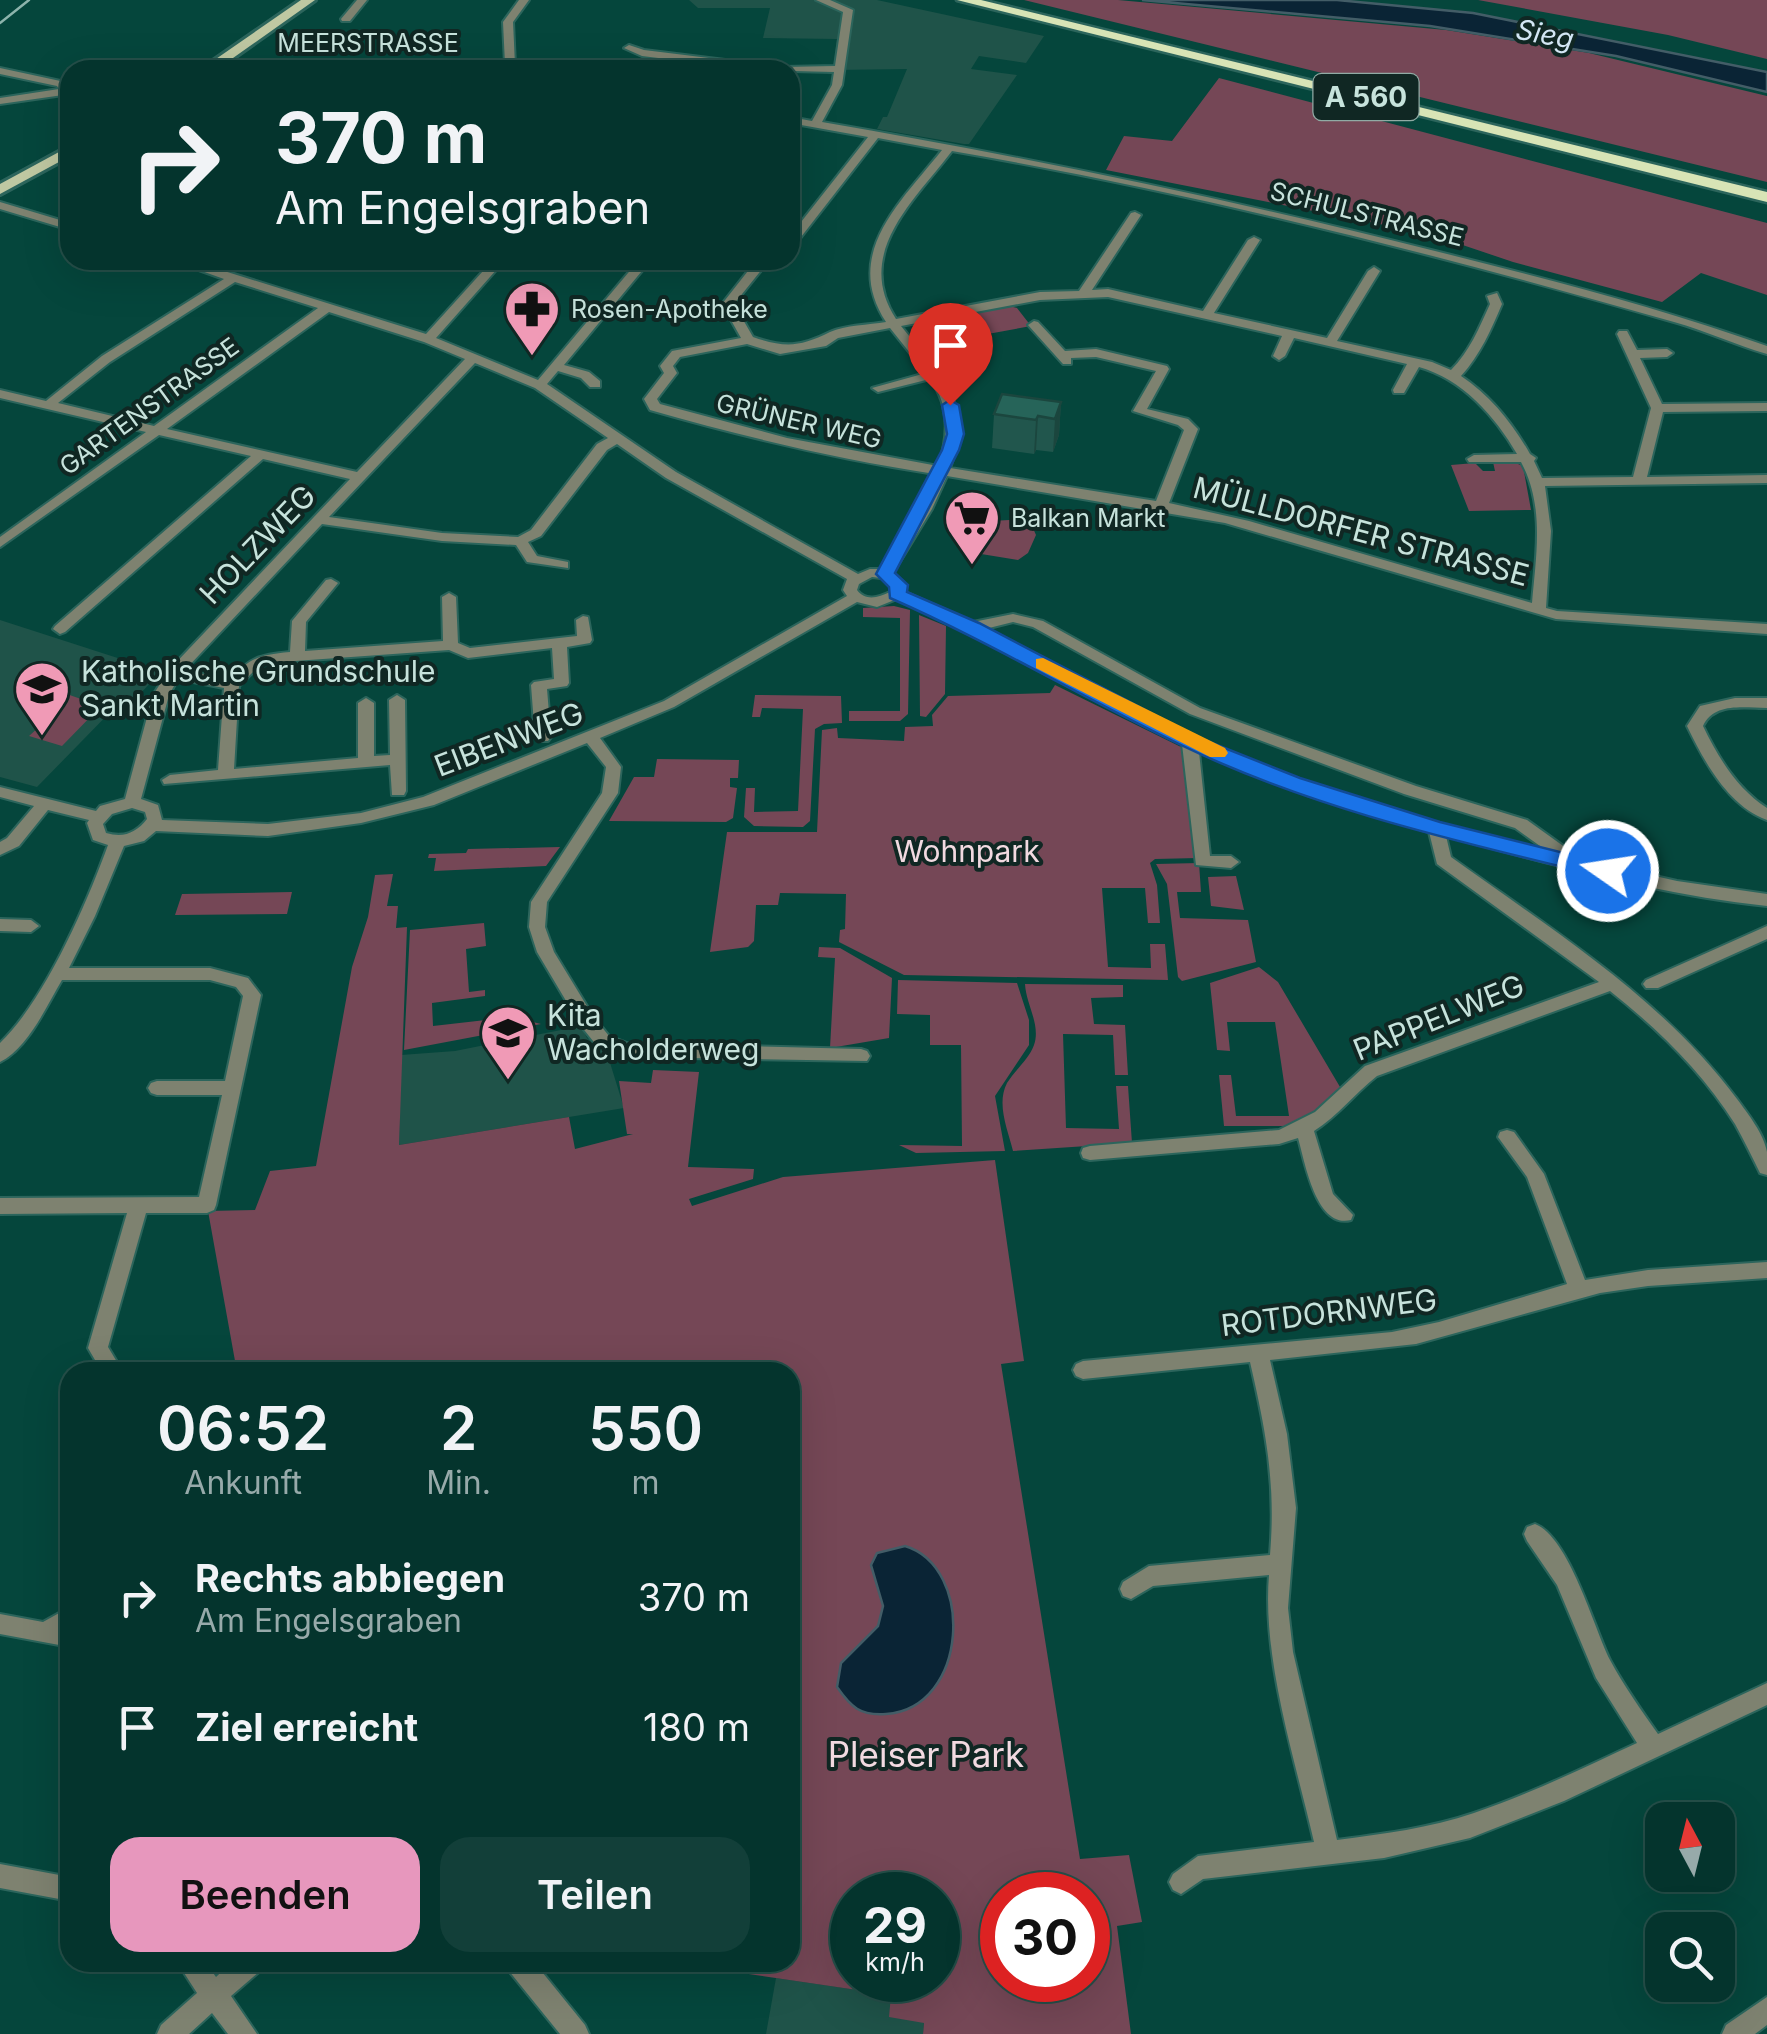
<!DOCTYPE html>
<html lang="de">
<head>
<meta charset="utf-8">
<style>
	:root { --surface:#04342d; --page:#123f39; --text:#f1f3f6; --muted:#97aaaa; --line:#254f49; --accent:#e797bd }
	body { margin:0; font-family:Inter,sans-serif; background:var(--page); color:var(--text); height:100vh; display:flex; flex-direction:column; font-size:38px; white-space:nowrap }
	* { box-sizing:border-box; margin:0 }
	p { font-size:32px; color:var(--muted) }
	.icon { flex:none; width:55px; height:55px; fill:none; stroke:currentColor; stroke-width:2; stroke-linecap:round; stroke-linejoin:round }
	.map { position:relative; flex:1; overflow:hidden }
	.drawer { position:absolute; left:60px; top:1362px; width:740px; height:610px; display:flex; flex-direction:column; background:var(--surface); border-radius:30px; box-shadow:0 10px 40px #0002,0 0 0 2px var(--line) }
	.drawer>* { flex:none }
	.hud { position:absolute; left:60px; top:60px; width:740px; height:210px; border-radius:30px; box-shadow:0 10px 40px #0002,0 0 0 2px var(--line); background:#04342d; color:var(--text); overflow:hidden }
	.needle { width:65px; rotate:353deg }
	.buttons { position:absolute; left:1645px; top:1802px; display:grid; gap:20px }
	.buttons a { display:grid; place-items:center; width:90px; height:90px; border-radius:20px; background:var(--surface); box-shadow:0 10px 40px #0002,0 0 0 2px var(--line); font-size:50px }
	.speed { position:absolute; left:830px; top:1872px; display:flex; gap:20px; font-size:50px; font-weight:700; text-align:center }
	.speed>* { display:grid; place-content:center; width:130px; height:130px; border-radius:50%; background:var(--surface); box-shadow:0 10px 40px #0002,0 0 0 2px var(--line); line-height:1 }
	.speed small { font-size:25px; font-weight:400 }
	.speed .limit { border:15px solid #d22; background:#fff; color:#111 }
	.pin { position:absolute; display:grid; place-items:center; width:85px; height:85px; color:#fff; margin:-102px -42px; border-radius:50% 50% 50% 0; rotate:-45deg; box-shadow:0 0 10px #0007 }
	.pin .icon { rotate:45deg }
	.me { position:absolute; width:110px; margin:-55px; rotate:283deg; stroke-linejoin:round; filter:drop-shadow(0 0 8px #0008) }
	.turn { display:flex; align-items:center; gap:35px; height:210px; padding:0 50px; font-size:45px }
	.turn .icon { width:130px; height:130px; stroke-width:2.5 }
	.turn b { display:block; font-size:70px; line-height:85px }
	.eta { display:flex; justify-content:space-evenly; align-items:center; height:170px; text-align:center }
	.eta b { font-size:60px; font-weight:600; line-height:70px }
	.button { display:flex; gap:20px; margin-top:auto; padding:20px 50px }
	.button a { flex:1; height:115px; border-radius:30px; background:var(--accent); color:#111; font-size:40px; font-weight:600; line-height:115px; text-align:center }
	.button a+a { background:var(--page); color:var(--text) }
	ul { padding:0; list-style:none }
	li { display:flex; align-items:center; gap:30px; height:130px; padding:0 50px }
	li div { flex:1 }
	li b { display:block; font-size:38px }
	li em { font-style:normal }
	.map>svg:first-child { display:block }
	.built { fill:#1f5349 }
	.green { fill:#754756; fill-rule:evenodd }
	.water { fill:#0a2435; stroke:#435d67; stroke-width:2.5 }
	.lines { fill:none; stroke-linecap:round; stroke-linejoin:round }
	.minor-casing { stroke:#2c655c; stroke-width:4 }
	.major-casing { stroke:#2c655c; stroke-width:6 }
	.highway-casing { stroke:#2c655c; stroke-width:5 }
	.minor { fill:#7e8270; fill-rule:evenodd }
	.major { fill:#bfc8a2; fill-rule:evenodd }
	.highway { fill:#d8e4b6; fill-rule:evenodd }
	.tram { stroke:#8db4ac; stroke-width:2.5 }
	.wall { fill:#21564d }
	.shaded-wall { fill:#1b463e }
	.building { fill:#266459; stroke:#1b463e; stroke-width:2.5 }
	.route { fill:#1a73e8; stroke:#114b97; stroke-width:2.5 }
	.slow { fill:#f59e0b }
	.labels { text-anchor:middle; stroke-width:8; stroke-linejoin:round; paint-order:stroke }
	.far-street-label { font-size:25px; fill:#c7e3dc; stroke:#102723 }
	.far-poi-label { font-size:25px; fill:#c7e3dc; stroke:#102723; text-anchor:start }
	.far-water-label { font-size:28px; font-style:italic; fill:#d3e6f4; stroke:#102723 }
	.shield { fill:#102723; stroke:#90aba4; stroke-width:2.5 }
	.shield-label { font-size:28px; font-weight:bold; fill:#c7e3dc }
	.street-label { font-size:30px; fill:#c7e3dc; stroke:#102723 }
	.poi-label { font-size:30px; fill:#c7e3dc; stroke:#102723; text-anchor:start }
	.park-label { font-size:30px; fill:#f2dae1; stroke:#102723 }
	.near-park-label { font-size:35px; fill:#f2dae1; stroke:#102723 }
</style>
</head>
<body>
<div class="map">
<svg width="1767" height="2034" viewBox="0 0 1767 2034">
	<rect width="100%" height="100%" fill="#05463c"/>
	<path class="built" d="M689 0H877L1044 36 1026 63 979 56 971 69 1017 75 969 144H964L877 129 883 117H887L907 69 833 70 837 39 763 38 770 8H698Z
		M0 620 161 672 135 699 122 700 37 787 0 777Z
		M581 1026 587 1038 607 1053 624 1108 399 1145 401 1055 455 1051Z
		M776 1978 892 1995 924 2023 923 2034H766Z"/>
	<path class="green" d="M1024 0H1118L1446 30 1589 53 1767 96V182Z
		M1478 0H1767V59L1668 35Z
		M1219 78 1767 223V295L1701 273 1662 302 1513 262 1430 234 1106 170 1124 136 1172 141Z
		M1009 306 1017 308 1031 326 933 344 918 330 921 324Z
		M1493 462H1513L1523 466 1531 510 1469 511 1451 465 1475 463 1483 471H1495Z
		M1029 519 1036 535 1028 553 1018 560 975 553 982 537H987L991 521Z
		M894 606 910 610 908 714 900 721H849V711H900V618L863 617V608Z
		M919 615 946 626 945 694 926 717 920 716Z
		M1055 685 1181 747 1198 858 1155 859 1150 863 1157 885 1160 923H1148L1145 888H1102L1108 967 1151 968 1150 944H1165L1168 980 904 975 839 942 840 930 845 929 846 894 780 893 778 905H756L754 941 748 947 710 952 727 832H817L822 730 837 728 838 738 904 741 905 727 933 726 932 715 948 696 1050 693Z
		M61 692 101 706 62 746 29 736 50 717 38 711Z
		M755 695 841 696 842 723 824 724 815 729 810 821 803 827 754 826 744 817 746 788H755L754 812 798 811 803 709 762 708 760 717H752Z
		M657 759 739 760 738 778H730V787L737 788 733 818 726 822 609 821 634 777H654Z
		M560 847 546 866 434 871 436 858H428L429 854 466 853 468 849Z
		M1199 863 1201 892H1177L1180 918 1248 920 1256 962 1182 981 1178 977 1167 884 1156 864Z
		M393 874 387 906H398L396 928 407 927 399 1145 569 1117 575 1149 633 1134H627L619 1081 651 1083 653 1070 699 1072 688 1167 754 1169 753 1179 689 1199 692 1206 783 1177 995 1160 1024 1361 1001 1364 1080 1859 1129 1855 1142 1922 1117 1926 1131 2034H923L924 2023 889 2017 891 1995 674 1963 790 1962V1372H237L208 1211 255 1210 270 1171 316 1166 352 967 368 917 375 875ZM852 1895H938V1980H852ZM1002 1895H1088V1980H1002Z
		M1236 876 1244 910 1211 906 1208 877Z
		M292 892 287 914 175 915 182 894Z
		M484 923 486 946 466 949 469 992 485 990V996L432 1003 433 1026 513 1017 541 1024 404 1050 410 930Z
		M819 947 840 948 892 978 889 1038 830 1048 835 958 818 957Z
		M1259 967 1278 982 1343 1092 1323 1116 1287 1126H1224L1219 1075H1231L1236 1116H1289L1275 1022H1227L1230 1051 1217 1050 1210 983Z
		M898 980 1017 983 1029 1020V1045L995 1096 1005 1151 916 1153 899 1145 962 1146 961 1045H930V1015L897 1014Z
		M1025 984 1123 985V997L1091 998 1094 1024 1125 1025 1128 1075H1115L1113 1035 1063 1034 1066 1128 1119 1129 1116 1086H1128L1132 1143 1013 1151C1008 1130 996 1104 1007 1083 1015 1070 1029 1059 1034 1045 1041 1025 1026 1004 1025 984Z"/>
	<path class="water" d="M1142 0H1337L1473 13 1767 72V92L1616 56 1430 26Z
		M905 1546C975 1567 969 1708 886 1714 860 1716 851 1707 837 1687L841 1663 878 1626 883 1606 871 1565 877 1553Z"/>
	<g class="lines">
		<g class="minor-casing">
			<path id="minor" d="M357 0H367L350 21H342L341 19Z
				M519 0H529L513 22 515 65 532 70H200L205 67 265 62 505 64 503 22Z
				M816 0H830L853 10 842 85 822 122C1025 157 1229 199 1431 250 1544 278 1657 307 1767 346V354C1736 345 1706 331 1674 322 1437 254 1196 193 952 151 915 200 853 253 896 319L1040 292 1079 291 1131 213 1135 212 1141 215 1092 290 1108 289 1203 311 1248 240 1254 237 1260 240 1214 313 1327 338 1368 271 1374 267 1380 271 1337 341 1432 362 1451 370C1470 351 1479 328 1490 304L1487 296 1497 293 1502 304C1491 330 1480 355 1461 376 1490 395 1513 424 1530 454L1536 458 1534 461 1542 478 1633 477 1651 408 1617 334 1619 331H1627L1637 350 1667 349 1673 353 1667 357 1640 358 1662 404 1767 403V411L1663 412 1647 477 1767 475V483L1545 486 1551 531 1546 608 1557 611 1767 624V634L1556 619 1225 523 947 476 932 509 893 573 906 585 905 592 973 622 1013 614 1043 621 1200 708 1416 786 1527 820 1573 853 1575 858 1677 881 1767 894V906C1658 895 1552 864 1446 836L1451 857C1552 930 1661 997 1737 1099 1748 1114 1764 1134 1767 1152 1767 1159 1767 1168 1767 1175L1760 1173C1752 1157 1744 1140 1735 1124 1703 1073 1657 1028 1610 991L1377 1076C1355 1093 1338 1116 1314 1131L1333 1194 1353 1215 1351 1220C1316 1229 1305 1162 1298 1138L1279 1144 1090 1160 1083 1158 1081 1153 1083 1148 1090 1146 1279 1130 1315 1112 1365 1066 1599 982 1437 864 1429 832 1307 795 1199 752 1210 856H1231L1239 862 1231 868 1196 865 1182 744 930 613 897 599 877 607 857 602 674 707 600 738 621 767 618 793 547 902 545 927 554 952 593 1016 609 1036 627 1043 861 1049 867 1051 870 1056 867 1061 626 1057 597 1046 581 1026 537 952 529 927 531 902 602 793 606 767 587 743 434 805 361 823 268 836 156 831 144 841 124 846 95 916 69 968H210L248 978 261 995 216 1205 214 1210 207 1213H146L108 1347 123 1372H102L88 1348 127 1213 0 1214V1198L199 1197 222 1095H157L151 1093 148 1088 151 1083 157 1081H225L243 996 236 987 210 980H62C46 1007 28 1048 0 1062V1043C45 1000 87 903 108 845L93 840 87 823 89 820 48 810 19 846 0 855V842L7 838 34 806 0 797V787L96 811 100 806 125 799 153 695 169 670 350 479 263 459 65 632 60 634 53 629 55 626 251 456 159 435 0 547V537L146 432 0 398V390L46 401 102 356 224 279 171 260H189L426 334 493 260H505L436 338 538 380 639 260H651L564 365 589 372 600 381V387H590L581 378 558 371 547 384 676 472 858 574 870 569H881L918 509 935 474C838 459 744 437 650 410L644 399 664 373 660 366 672 351 741 338 722 304 755 262 784 260 763 268 734 304 753 337C785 348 800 347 830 332 845 325 869 325 886 322 841 253 903 200 942 150L878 138 794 246 790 248V236L868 137 790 123V117L812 121 832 85 834 72 756 70 642 56 624 48 629 45 644 50 783 67 835 66 843 12ZM235 282 318 308 154 426 58 403 110 362ZM1108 297 1282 336 1273 356 1279 360 1285 356 1294 338 1407 364 1393 390 1394 393H1404L1419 367C1462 379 1495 416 1517 454L1474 455 1467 459 1469 462H1521C1545 506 1536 556 1532 603L1249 521 1169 503 1198 429 1188 419 1147 409 1169 369 1167 366 1096 349 1065 351 1038 322 1034 321 1028 325 1063 364H1071V358L1096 357 1156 371 1133 411 1178 425 1184 430 1156 501 950 468C975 402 939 374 901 326L1040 300ZM329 312 424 342 465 359 357 472 167 429ZM890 328 926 373 872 388 878 392 930 379C950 406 949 436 938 466L787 438 660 404 657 399 677 373 673 366 680 357 747 344 780 354 826 346 838 338ZM475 363 535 388 608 438 597 444 531 530 518 537 442 533 329 517ZM617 444 666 478 847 579 843 590 847 596 664 701 423 797 361 813 268 824 162 820 158 805 141 799 169 695 178 679 224 688 218 770 170 775 162 780 164 784 390 765 392 795H404L406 791 405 700 397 695 389 700 390 755 374 756V703L366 698 358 703V758L234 769 239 686 258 667 267 663 449 650 468 658 552 648 554 679 534 682 531 685 535 737 538 741H548L551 737 547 689 567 686 569 683 567 647 590 643 592 640 588 617 583 616 576 620 577 636 470 648 458 643 456 597 449 593 442 597 443 641 305 651 306 622 338 583 331 579 326 580 292 621 290 652C259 655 251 657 229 680L185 670 322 524 442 541 516 545 527 562 568 568V562L537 556 528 542 541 536 607 450ZM872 577 881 578 892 586 890 592C879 597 866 602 857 590L859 584ZM1013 622 1033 627 1190 714 1404 794 1515 828 1547 851C1443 825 1338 799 1239 757 1151 721 1070 671 985 629ZM132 808 145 812 147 819C136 833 124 838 106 833L103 824 112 814Z
				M0 68 65 82 70 88V94L0 104V98L59 89 57 86 0 74Z
				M0 202 70 223V230L0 209Z
				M1735 698H1767V708C1744 708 1714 702 1703 726 1718 757 1737 789 1767 808V820C1728 806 1704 761 1687 726L1700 706Z
				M0 919 31 920 39 926 31 932 0 931Z
				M1767 926V939L1658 988H1646L1643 984 1646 980Z
				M1507 1130 1514 1132 1544 1174 1585 1280 1648 1270 1767 1262V1278L1648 1286 1600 1293 1416 1344 1270 1360 1287 1434 1296 1508 1288 1608 1293 1652 1337 1840C1383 1834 1430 1828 1474 1813 1530 1794 1583 1768 1637 1743L1596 1678 1557 1585 1527 1541 1524 1534 1527 1527 1535 1524C1569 1537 1594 1628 1610 1660 1624 1686 1641 1710 1658 1734L1767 1683V1705L1564 1801 1470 1838 1384 1858 1203 1879 1181 1894 1173 1890 1169 1882 1173 1874 1198 1856 1314 1842C1295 1759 1262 1659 1269 1575L1153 1586 1131 1599 1123 1596 1120 1589 1123 1582 1149 1566 1270 1555C1276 1483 1266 1431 1250 1362L1083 1379 1076 1376 1073 1370 1076 1364 1083 1361 1392 1332 1439 1322 1567 1284 1527 1177 1498 1137 1500 1132Z
				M70 1607V1647L0 1634V1614L43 1622Z
				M0 1864 70 1877V1901L0 1888Z
				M177 1962H205L216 1977 232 1962H263L260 1971 231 1996 257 2034H228L212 2013 189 2034H157L161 2025 197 1993Z
				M506 1962H534L585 2025 589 2034H560L509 1971Z
				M1767 1997V2025L1755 2034H1722L1726 2025Z"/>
		</g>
		<g class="major-casing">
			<path id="major" d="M301 0H315L216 70H200Z
				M70 146V156L0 194V184Z"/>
		</g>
		<g class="highway-casing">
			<path id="highway" d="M957 0H981L1767 192V202Z"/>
		</g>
		<use href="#minor" class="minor"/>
		<use href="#major" class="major"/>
		<use href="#highway" class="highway"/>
		<path class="tram" d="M0 23 29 0"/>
	</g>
	<path class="wall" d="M1061 402 1059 435 1053 452 1036 450 1034 454 992 448 994 414Z"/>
	<path class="shaded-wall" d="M1061 402 1059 435 1053 452 1055 419Z
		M1038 416 1036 450 1034 454 1036 420Z"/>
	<path class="building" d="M1002 394 1061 402 1055 419 1038 416 1036 420 994 414Z"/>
	<path class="route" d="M950 400 959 405 964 434 959 450 895 573 908 585 907 592 979 623 1197 737 1300 778 1440 822 1616 866 1619 871 1616 876 1608 878C1465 843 1315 810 1181 745 1083 698 990 642 890 598L889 587 876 574 942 450 947 434 942 405Z"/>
	<path class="slow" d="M1043 658 1225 748 1228 753 1225 757H1210L1036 668V659Z"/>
	<defs>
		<g id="pharmacy-pin" transform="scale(2.875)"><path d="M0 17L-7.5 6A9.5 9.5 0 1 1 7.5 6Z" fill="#f09ab6" stroke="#102723"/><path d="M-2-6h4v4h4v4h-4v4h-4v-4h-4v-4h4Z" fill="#111"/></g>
		<g id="supermarket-pin" transform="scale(2.875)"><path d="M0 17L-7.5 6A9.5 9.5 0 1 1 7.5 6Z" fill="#f09ab6" stroke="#102723"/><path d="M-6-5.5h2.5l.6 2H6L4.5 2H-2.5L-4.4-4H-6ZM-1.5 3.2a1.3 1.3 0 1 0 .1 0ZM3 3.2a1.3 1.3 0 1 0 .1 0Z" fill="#111"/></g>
		<g id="school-pin" transform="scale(2.875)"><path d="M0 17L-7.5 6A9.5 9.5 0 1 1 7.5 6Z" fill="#f09ab6" stroke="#102723"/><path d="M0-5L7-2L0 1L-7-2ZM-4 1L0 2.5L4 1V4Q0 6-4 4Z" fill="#111"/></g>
	</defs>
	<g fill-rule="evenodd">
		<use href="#pharmacy-pin" x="532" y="309"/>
		<use href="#supermarket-pin" x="972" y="518"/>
		<use href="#school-pin" x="42" y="689"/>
		<use href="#school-pin" x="508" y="1033"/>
	</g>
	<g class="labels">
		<g class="far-street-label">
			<text x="368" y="52">MEERSTRASSE</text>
			<text transform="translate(1367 214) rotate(14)" y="9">SCHULSTRASSE</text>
			<text transform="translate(149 406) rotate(-36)" y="9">GARTENSTRASSE</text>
			<text transform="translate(799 421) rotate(13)" y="9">GRÜNER WEG</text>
		</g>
		<g class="far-poi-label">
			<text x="571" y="318">Rosen-Apotheke</text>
			<text x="1011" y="527">Balkan Markt</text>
		</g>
		<g class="far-water-label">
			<text transform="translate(1545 34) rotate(11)" y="10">Sieg</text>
		</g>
		<rect class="shield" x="1313.5" y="74" width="105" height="46" rx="8"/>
		<g class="shield-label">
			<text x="1366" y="107">A 560</text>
		</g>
		<g class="street-label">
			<text transform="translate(1361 532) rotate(15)" y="10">MÜLLDORFER STRASSE</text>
			<text transform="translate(258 545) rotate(-46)" y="10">HOLZWEG</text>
			<text transform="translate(509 740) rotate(-21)" y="10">EIBENWEG</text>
			<text transform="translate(1439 1018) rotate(-22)" y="10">PAPPELWEG</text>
			<text transform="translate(1329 1313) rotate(-7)" y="10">ROTDORNWEG</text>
		</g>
		<g class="poi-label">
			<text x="81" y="682">Katholische Grundschule<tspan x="81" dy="34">Sankt Martin</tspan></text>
			<text x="547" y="1026">Kita<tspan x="547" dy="34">Wacholderweg</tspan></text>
		</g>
		<g class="park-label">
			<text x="967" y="862">Wohnpark</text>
		</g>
		<g class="near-park-label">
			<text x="926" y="1767">Pleiser Park</text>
		</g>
	</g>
</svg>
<div class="buttons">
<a><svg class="needle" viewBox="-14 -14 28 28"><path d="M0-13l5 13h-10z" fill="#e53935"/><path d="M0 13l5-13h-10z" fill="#97aaaa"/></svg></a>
<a><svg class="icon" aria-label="search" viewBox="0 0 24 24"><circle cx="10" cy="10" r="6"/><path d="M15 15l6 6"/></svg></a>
</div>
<div class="speed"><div>29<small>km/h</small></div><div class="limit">30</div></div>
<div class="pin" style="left:950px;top:405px;background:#d93025"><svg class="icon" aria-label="arrive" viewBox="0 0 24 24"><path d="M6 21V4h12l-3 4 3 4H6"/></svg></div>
<svg class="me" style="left:1608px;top:871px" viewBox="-20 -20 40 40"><circle r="17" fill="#1a73e8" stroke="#fff" stroke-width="3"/><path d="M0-11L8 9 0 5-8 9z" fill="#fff"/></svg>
<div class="hud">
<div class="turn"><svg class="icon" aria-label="right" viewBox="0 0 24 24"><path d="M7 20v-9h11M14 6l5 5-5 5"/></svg><div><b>370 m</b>Am Engelsgraben</div></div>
</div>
<section class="drawer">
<div class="eta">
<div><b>06:52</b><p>Ankunft</p></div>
<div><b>2</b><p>Min.</p></div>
<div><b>550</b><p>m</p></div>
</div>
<ul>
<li><svg class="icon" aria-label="right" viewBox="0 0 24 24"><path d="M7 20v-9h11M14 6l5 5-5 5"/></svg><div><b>Rechts abbiegen</b><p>Am Engelsgraben</p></div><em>370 m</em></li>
<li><svg class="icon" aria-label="arrive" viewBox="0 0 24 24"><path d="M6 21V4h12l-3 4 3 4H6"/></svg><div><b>Ziel erreicht</b></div><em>180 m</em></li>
</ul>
<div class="button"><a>Beenden</a><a>Teilen</a></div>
</section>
</div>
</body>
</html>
